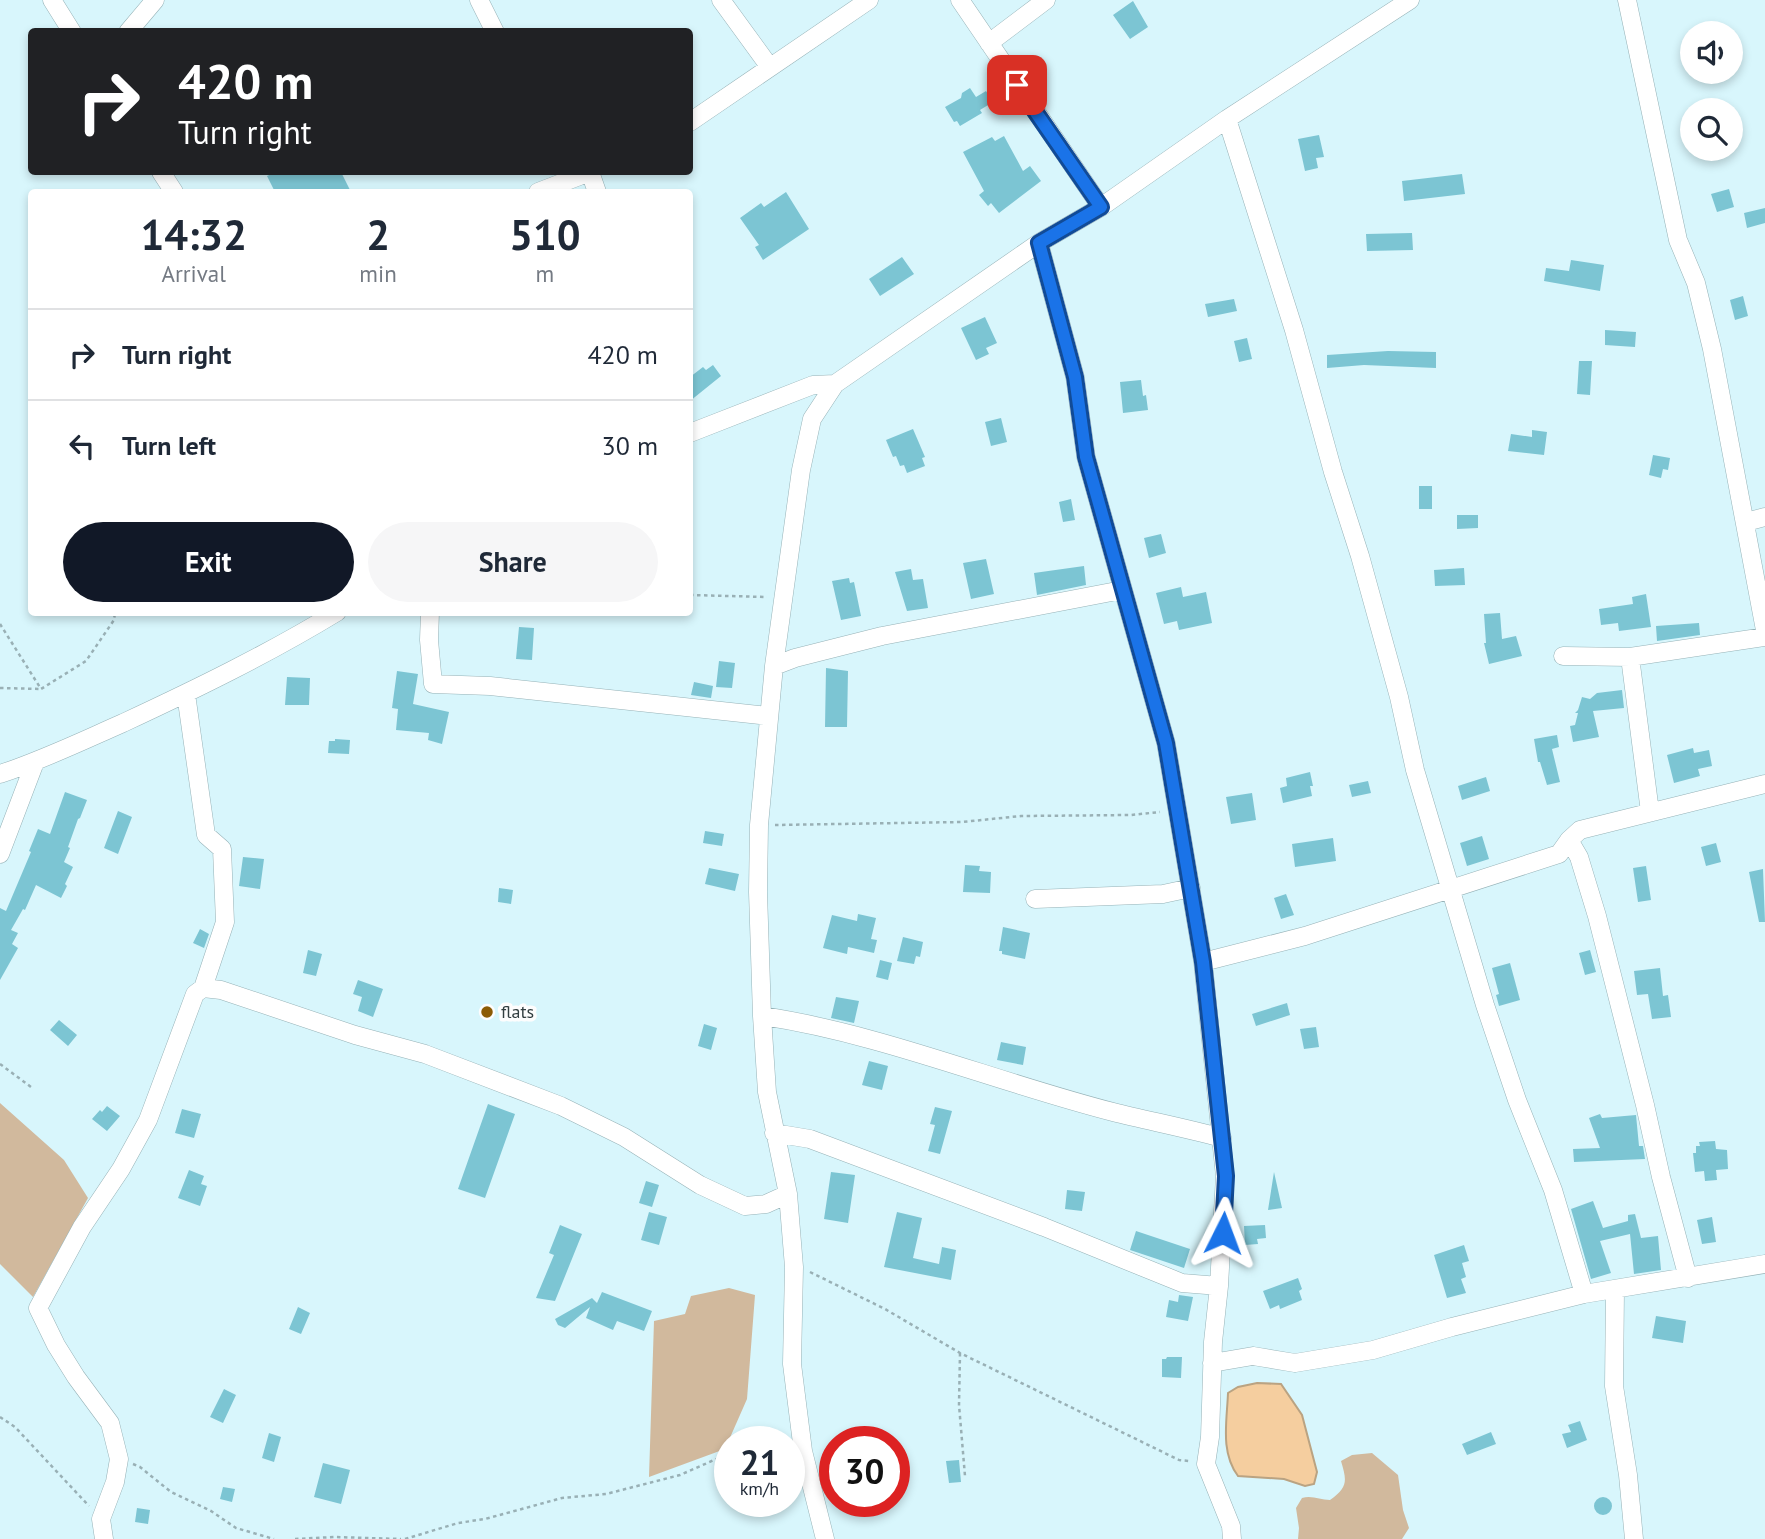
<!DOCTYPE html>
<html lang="en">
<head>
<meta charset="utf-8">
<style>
	:root { --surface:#fff; --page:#f6f6f7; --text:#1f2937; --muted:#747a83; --line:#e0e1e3; --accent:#111827 }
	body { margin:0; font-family:"PT Sans",sans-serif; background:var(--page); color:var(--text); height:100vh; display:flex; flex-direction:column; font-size:26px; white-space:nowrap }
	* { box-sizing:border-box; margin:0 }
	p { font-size:23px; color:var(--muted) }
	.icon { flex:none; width:38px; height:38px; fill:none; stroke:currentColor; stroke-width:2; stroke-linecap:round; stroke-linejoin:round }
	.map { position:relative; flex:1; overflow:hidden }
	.side { position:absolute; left:28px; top:189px; width:665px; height:427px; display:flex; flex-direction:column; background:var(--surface); border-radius:7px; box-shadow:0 4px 10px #0003 }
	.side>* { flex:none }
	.top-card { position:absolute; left:28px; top:28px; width:665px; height:147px; border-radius:7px; box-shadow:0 4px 10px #0003; background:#202124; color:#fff; overflow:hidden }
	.controls { position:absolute; left:1680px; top:21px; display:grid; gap:14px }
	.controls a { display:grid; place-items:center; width:63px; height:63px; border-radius:50%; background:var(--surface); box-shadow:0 4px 10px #0003; font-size:35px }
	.speed { position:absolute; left:714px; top:1426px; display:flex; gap:14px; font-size:35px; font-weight:700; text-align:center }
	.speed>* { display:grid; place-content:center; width:91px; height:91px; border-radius:50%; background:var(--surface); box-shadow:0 4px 10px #0003; line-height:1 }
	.speed small { font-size:18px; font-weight:400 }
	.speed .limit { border:10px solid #d22; background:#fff; color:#111 }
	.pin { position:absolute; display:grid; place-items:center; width:60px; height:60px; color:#fff; margin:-30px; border-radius:14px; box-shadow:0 4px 10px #0006 }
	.me { position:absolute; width:77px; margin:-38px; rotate:3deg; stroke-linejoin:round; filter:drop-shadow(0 0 5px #0008) }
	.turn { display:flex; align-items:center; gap:24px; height:147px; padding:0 35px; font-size:32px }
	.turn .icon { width:91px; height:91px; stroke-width:2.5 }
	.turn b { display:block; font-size:49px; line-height:60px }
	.eta { display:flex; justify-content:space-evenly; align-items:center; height:119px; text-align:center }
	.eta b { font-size:42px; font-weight:700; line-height:49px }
	.primary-button { display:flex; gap:14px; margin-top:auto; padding:14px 35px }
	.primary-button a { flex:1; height:80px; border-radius:42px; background:var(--accent); color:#fff; font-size:28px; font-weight:700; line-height:80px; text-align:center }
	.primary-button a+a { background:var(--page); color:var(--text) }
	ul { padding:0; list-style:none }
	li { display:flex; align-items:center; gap:21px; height:91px; padding:0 35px; border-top:2px solid var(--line) }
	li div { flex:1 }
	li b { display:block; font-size:26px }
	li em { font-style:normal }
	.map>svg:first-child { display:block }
	.green { fill:#d1b99d }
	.water { fill:#f5ce9f; stroke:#baa382; stroke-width:2 }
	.building { fill:#7cc5d3 }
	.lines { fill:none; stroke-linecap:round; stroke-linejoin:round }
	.minor-casing { stroke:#96b2b7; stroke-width:19 }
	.path { stroke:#99b0b5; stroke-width:2.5; stroke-dasharray:3.5 3.5; stroke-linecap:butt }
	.minor { stroke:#fff; stroke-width:18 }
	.route-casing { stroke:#114b97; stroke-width:18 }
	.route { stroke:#1a73e8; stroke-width:12 }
	.poi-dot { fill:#8c5b05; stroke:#fdfdfd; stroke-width:2.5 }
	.labels { text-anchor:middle; stroke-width:7; stroke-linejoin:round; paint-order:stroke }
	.poi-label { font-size:18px; fill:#323e40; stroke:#fdfdfd; text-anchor:start }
</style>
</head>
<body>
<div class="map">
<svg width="1765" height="1539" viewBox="0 0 1765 1539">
	<rect width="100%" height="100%" fill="#d8f6fc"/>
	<path class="green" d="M0 1103 64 1160 88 1198 33 1297 0 1264Z
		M729 1288 755 1295 747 1399 725 1449 649 1477 654 1321 685 1314 691 1296Z
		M1372 1453 1398 1475 1403 1510 1409 1528 1402 1539H1298L1299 1528 1296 1508 1302 1498C1312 1495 1320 1500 1330 1500 1348 1487 1347 1481 1341 1461L1352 1455Z"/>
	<path class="water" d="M1257 1383 1281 1384 1302 1415 1317 1472 1314 1484 1305 1486 1284 1479 1238 1476C1220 1452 1227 1421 1228 1393L1238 1387Z"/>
	<path class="building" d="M1133 1 1148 27 1130 39 1113 15Z
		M970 88 976 97 986 91 993 102 980 110 982 113 960 126 957 121 954 122 945 107 961 98 962 93Z
		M1319 135 1324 157 1316 158 1318 168 1305 171 1298 139Z
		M1004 136 1023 171 1030 166 1041 181 999 213 991 203 988 206 979 195 984 191 963 152 992 137 995 141Z
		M276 172H341L351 192H275L267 176Z
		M1462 174 1465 194 1404 201 1402 181Z
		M1729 189 1734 207 1717 212 1711 194Z
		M786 192 809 229 763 260 755 247 759 245 740 218 761 203 764 207Z
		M1765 208V223L1747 228 1744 213Z
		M1412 233 1413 250 1367 251 1366 234Z
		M902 257 914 274 880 296 869 279Z
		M1571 260 1604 265 1600 291 1544 281 1546 268 1569 271Z
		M1743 296 1748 316 1735 320 1730 300Z
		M1234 299 1237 311 1208 317 1205 304Z
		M985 317 997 343 986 348 989 354 976 360 961 328Z
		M1605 330 1636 332 1635 347 1605 345Z
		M1247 338 1252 359 1239 362 1234 341Z
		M1388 351 1436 352V368L1364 365 1327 368V355Z
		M1579 361H1592L1590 395 1577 394Z
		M713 365 721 376 690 401V377L703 367 706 370Z
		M1141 380 1143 396 1146 395 1148 410 1123 413 1120 382Z
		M1001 418 1007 442 991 446 985 422Z
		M913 429 925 457 922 458 925 466 907 473 904 465 900 466 896 456 893 457 886 440Z
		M1532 430 1547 432 1544 455 1508 451 1511 434 1532 437Z
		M1653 455 1670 458 1668 470 1663 469 1661 478 1649 475Z
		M1419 486H1432V509H1419Z
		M1071 499 1075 520 1063 522 1059 502Z
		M1457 515H1478V528L1457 529Z
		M1161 534 1166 553 1149 558 1144 538Z
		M986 559 994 594 971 599 963 563Z
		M1084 566 1086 585 1037 595 1034 573Z
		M1464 568 1465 585 1435 586 1434 570Z
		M911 569 913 580 923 579 928 608 907 611 895 572Z
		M849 578 850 583 854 582 861 616 841 620 832 581Z
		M1181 587 1183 597 1206 592 1212 623 1179 630 1177 621 1164 624 1156 593Z
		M1646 594 1651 627 1619 631 1618 623 1601 625 1599 609 1633 604 1632 597Z
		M1500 613 1502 639 1516 636 1522 656 1489 664 1484 643H1486L1484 614Z
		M1699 623 1700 635 1657 641 1656 626Z
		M519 627 534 628 532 660 516 659Z
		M719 661 735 663 732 688 716 687Z
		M826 668 848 671 847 727H825Z
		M397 671 418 674 413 704 449 712 442 744 428 740 429 733 396 730 398 709 392 708Z
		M287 677 310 678 309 705H285Z
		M694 682 713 686 711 698 691 695Z
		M1622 690 1624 708 1593 711 1599 737 1573 742 1570 726 1575 725 1578 713H1575L1578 710 1582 697 1590 699 1597 693Z
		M1557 735 1559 747 1552 749 1560 782 1547 785 1540 762H1538L1534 739Z
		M335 739 350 740 349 754 328 753 329 741H335Z
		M1693 748 1694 753 1709 750 1712 766 1698 769 1700 776 1674 783 1667 755Z
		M1310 772 1313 786H1310L1312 796 1283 803 1280 788 1287 786 1286 778Z
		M1486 777 1490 791 1462 800 1458 786Z
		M1368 781 1371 793 1352 797 1349 785Z
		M65 792 87 800 80 818 78 819 68 847 70 848 64 862 73 867 65 884 67 886 61 898 36 885 25 910 23 909 11 930 18 933 12 944 18 948 0 980V908L6 911 31 852 29 851 38 829 50 834Z
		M1252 793 1256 820 1231 824 1226 797Z
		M118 811 132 817 118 854 104 848Z
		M705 831 724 834 722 846 703 843Z
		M1482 836 1489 859 1467 866 1460 843Z
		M1333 838 1336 861 1295 867 1292 844Z
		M1716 843 1721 862 1706 866 1701 847Z
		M243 857 264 859 260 889 239 886Z
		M965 865 980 866 979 871 991 872 990 893 963 892Z
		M1646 866 1651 900 1638 902 1633 868Z
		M709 868 739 874 735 891 705 884Z
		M1763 869 1765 922H1759L1749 872Z
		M499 888 513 890 511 904 498 902Z
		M1286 894 1294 915 1281 919 1274 898Z
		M858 914 876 918 871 939 877 940 874 953 848 947 847 954 823 948 832 915 857 921Z
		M1003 927 1030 933 1025 959 1002 954V951H999Z
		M200 929 209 934 204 948 193 943Z
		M903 937 923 942 920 957 916 956 914 964 897 961Z
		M308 950 322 954 316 976 303 973Z
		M1590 950 1596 972 1585 975 1579 953Z
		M880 960 892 963 888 980 876 977Z
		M1510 963 1520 1000 1499 1006 1496 995 1499 994 1492 968Z
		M1660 968 1663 996 1668 995 1671 1017 1652 1019 1648 994 1637 995 1634 971Z
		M358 980 383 989 373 1017 358 1011 362 997 353 994Z
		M836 997 859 1001 854 1023 831 1018Z
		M1287 1003 1290 1015 1256 1026 1252 1014Z
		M59 1020 77 1035 68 1046 50 1030Z
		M704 1024 717 1028 711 1050 698 1046Z
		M1316 1027 1319 1047 1304 1049 1300 1029Z
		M1001 1042 1026 1047 1023 1065 997 1060Z
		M869 1061 888 1066 882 1090 862 1085Z
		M488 1104 515 1114 485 1198 458 1189Z
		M107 1106 120 1116 107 1131 92 1119 100 1110 102 1112Z
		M935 1107 952 1111 940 1154 928 1151 935 1125 930 1124Z
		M182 1109 201 1114 194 1138 175 1133Z
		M1600 1114 1602 1118 1636 1115 1639 1146H1643L1645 1159 1574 1162 1573 1149 1600 1148 1589 1118Z
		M1715 1141 1716 1149 1727 1150 1728 1169 1716 1170 1717 1180 1705 1181 1704 1171 1695 1172 1693 1153H1696V1146H1700L1699 1142Z
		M189 1170 204 1176 201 1184 207 1186 200 1206 178 1198Z
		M831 1172 855 1175 848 1223 824 1219Z
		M1274 1172 1282 1208 1268 1210Z
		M646 1181 659 1185 652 1207 639 1203Z
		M1067 1190 1085 1192 1082 1211 1065 1209Z
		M1593 1201 1603 1228 1628 1221V1215L1635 1214 1641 1238 1658 1236 1661 1270 1634 1274 1630 1234 1600 1241 1611 1273 1591 1279 1571 1209Z
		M649 1212 667 1217 659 1245 641 1240Z
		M897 1212 922 1218 913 1258 939 1264 942 1247 956 1250 951 1280 884 1267Z
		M1712 1217 1716 1242 1702 1244 1697 1220Z
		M560 1225 582 1234 555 1301 536 1298 554 1255 549 1253Z
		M1265 1225 1266 1238 1257 1239 1258 1244 1245 1245 1244 1226Z
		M1136 1231 1190 1249 1184 1268 1130 1250Z
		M1464 1245 1469 1261 1462 1263 1466 1277 1461 1279 1466 1293 1447 1298 1434 1255Z
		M1298 1278 1302 1289 1299 1291 1302 1300 1280 1309 1279 1305 1270 1309 1263 1291Z
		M602 1292 652 1311 644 1331 617 1321 613 1330 586 1318 590 1307 565 1328 558 1325 555 1319 592 1298 597 1303Z
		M1179 1295 1193 1297 1188 1321 1166 1317 1169 1300 1178 1302Z
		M298 1307 310 1313 301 1334 289 1329Z
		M1656 1316 1686 1321 1683 1343 1652 1338Z
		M1167 1357H1182L1181 1378 1162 1377V1359H1166Z
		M224 1389 236 1395 223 1423 210 1417Z
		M1580 1421 1587 1440 1567 1448 1562 1434 1571 1432 1568 1425Z
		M1491 1432 1496 1444 1467 1455 1462 1444Z
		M269 1433 281 1437 274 1462 262 1458Z
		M959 1460 961 1482 949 1483 946 1461Z
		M323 1463 350 1470 341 1504 314 1497Z
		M223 1487 235 1489 232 1502 220 1499Z
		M1594 1506a9 9 0 1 1 18 0a9 9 0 1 1-18 0Z
		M137 1508 150 1510 148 1524 135 1522Z"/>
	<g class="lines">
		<g class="minor-casing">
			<path id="minor" d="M52 0 72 32
				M479 0 495 32
				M721 0 769 66
				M960 0 1101 207
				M1627 0 1678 240 1696 283 1712 349 1765 630
				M128 32 155 0
				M989 43 1046 0
				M1227 119 1294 330 1333 472 1360 556 1399 697 1415 770 1485 1005 1517 1100 1553 1190 1584 1294
				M690 122 869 0
				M161 172 174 192
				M590 172 597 192
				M538 192 590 172
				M1039 243 1075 377 1086 457 1166 743 1203 962 1225 1176 1219 1286 1213 1342 1210 1437 1206 1464 1231 1526 1232 1539
				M690 433 813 385 835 384
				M1746 522 1765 517
				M430 612 429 640 433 684 490 686 768 716
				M1563 656 1630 657 1765 637
				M1630 657 1650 812
				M774 666 795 658 882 636 1122 590
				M0 774C43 760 82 741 123 723 196 689 268 654 337 612
				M1569 840 1579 857 1597 916 1645 1105 1661 1177 1688 1278
				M0 854 35 762
				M1035 899 1163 894 1191 888
				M1203 962 1305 936 1559 854 1569 840 1580 830 1765 784
				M203 988 221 990 355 1035 425 1054 561 1106 624 1137 700 1185 745 1206 766 1204 788 1194
				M762 1016C882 1034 996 1082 1113 1112 1149 1121 1186 1128 1222 1138
				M774 1133 810 1139 1044 1227 1182 1283 1219 1286
				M1615 1290 1614 1386 1628 1475 1634 1539
				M1212 1363 1253 1356 1295 1363 1373 1350 1452 1327 1584 1294 1765 1264
				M104 1539 101 1519 115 1482 119 1459 110 1423 76 1377 56 1345 38 1308 82 1227 121 1169 148 1120 195 994 203 988 225 922 222 849 206 835 186 694
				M825 1539 803 1451 792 1364 794 1267 788 1194 767 1092 762 1016 758 892 759 825 774 666 801 470 812 419 835 384 1039 243 1101 207 1227 119 1410 0"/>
		</g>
		<path class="path" d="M690 595 767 597
			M0 624 41 689 86 661 114 620 115 612
			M0 688 41 689
			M775 825 962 822 1021 816 1131 815 1160 812
			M0 1064 31 1087
			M810 1272 885 1309 960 1353 1179 1460 1189 1461
			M960 1353 959 1405 965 1476
			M0 1417 15 1427 89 1506
			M133 1464 140 1467 171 1492 211 1511 236 1528 274 1539
			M295 1539 334 1537 401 1539
			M405 1539 458 1523 485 1519 562 1498 606 1494 680 1475 730 1453"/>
		<use href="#minor" class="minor"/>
	</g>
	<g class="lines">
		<g class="route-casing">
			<path id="route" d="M1017 85 1101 207 1039 243 1075 377 1086 457 1166 743 1203 962 1226 1176 1223 1233"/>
		</g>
		<use href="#route" class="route"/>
	</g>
	<circle class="poi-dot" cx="487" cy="1012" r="7"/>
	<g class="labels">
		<g class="poi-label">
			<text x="501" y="1018">flats</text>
		</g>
	</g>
</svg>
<div class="controls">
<a><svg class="icon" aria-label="sound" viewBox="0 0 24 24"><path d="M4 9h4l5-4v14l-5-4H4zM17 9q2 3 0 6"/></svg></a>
<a><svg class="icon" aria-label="search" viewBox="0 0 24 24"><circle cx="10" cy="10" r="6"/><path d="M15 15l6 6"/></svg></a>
</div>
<div class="speed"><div>21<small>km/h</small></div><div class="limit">30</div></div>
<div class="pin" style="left:1017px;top:85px;background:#d93025"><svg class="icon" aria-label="arrive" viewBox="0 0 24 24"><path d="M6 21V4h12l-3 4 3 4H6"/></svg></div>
<svg class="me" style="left:1223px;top:1233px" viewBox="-20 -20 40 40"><path d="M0-17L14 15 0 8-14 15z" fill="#1a73e8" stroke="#fff" stroke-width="4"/></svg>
<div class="top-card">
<div class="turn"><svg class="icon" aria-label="right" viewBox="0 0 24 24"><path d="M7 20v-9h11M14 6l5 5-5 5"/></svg><div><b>420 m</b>Turn right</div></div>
</div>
<section class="side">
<div class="eta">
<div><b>14:32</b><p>Arrival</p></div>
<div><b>2</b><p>min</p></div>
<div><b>510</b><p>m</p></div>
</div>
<ul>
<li><svg class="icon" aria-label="right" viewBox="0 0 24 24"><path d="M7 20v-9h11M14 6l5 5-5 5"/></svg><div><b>Turn right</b></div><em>420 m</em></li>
<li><svg class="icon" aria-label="left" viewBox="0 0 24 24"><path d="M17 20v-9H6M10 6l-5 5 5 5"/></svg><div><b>Turn left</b></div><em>30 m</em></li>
</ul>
<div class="primary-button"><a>Exit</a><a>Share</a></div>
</section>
</div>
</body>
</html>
